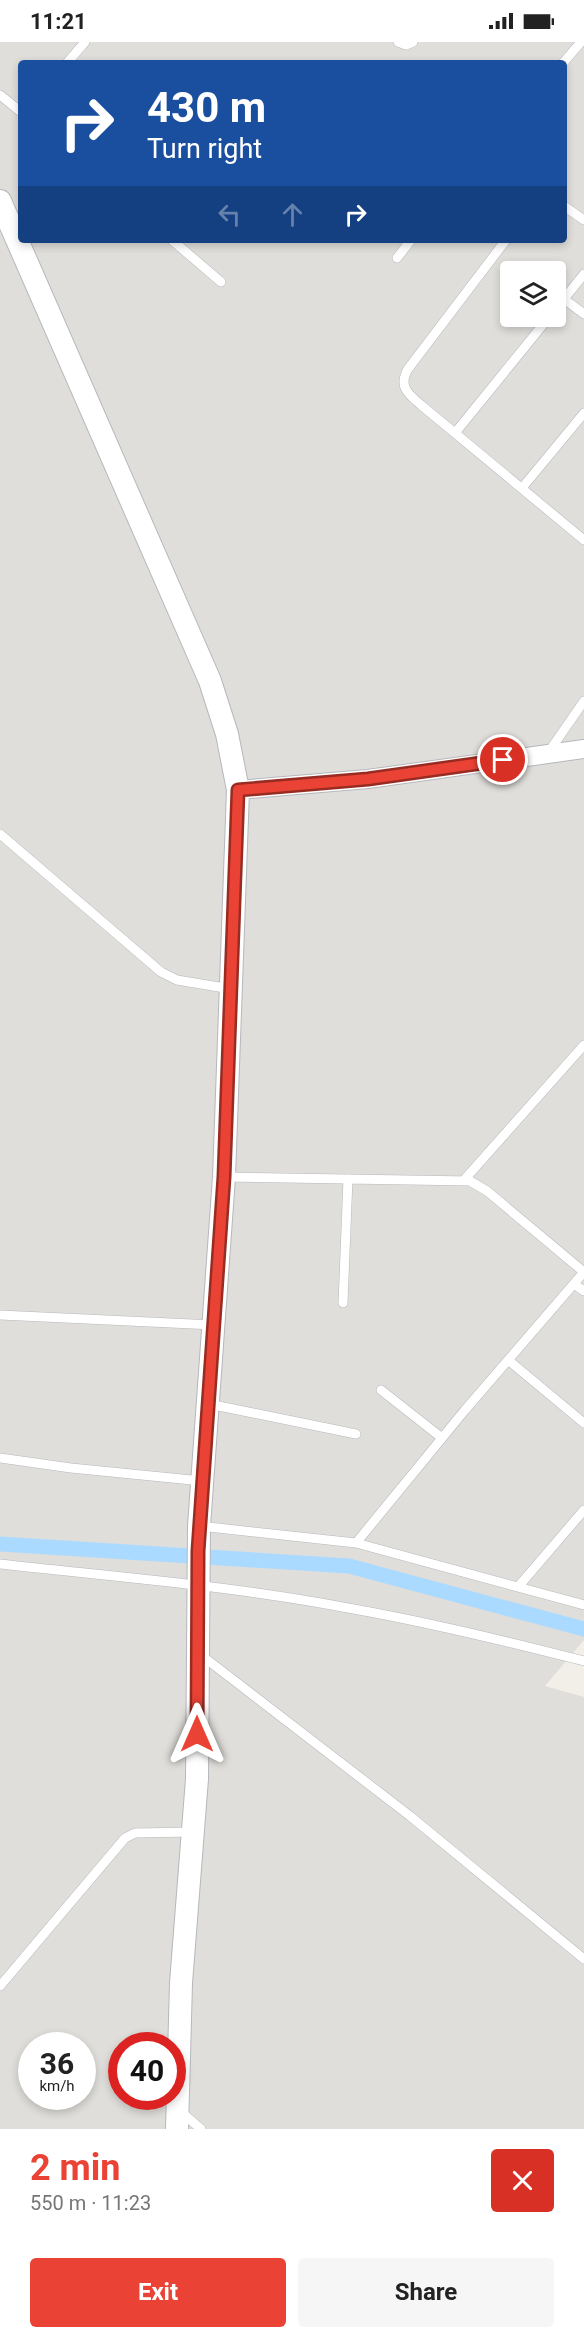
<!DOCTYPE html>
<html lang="en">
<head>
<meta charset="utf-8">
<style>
	:root { --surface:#fff; --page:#f6f6f6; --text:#222; --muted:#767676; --accent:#ea4335 }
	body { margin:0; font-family:Roboto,sans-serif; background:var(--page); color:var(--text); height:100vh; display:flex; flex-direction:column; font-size:22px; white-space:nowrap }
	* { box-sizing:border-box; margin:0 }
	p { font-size:20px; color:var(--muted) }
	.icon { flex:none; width:33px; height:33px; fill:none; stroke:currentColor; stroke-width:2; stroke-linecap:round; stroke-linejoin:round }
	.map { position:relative; height:2087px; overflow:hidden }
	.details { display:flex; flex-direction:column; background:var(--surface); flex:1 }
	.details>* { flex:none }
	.guide { position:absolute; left:18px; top:18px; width:549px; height:183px; border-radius:6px; box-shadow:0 3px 9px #0003; background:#1a4fa0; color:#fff; overflow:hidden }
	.fabs { position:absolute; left:500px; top:219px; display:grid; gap:12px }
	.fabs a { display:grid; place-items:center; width:66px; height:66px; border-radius:6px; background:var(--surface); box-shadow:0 3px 9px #0003; font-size:30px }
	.speed { position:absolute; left:18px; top:1990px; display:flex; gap:12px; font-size:30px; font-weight:700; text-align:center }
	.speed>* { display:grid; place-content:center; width:78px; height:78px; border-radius:50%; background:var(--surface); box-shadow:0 3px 9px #0003; line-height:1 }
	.speed small { font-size:15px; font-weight:400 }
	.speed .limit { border:9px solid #d22; background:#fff; color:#111 }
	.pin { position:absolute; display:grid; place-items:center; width:51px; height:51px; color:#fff; margin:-26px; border:3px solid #fff; border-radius:50%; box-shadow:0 2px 6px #0007 }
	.me { position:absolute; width:66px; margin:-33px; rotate:0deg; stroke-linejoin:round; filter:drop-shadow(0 0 4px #0008) }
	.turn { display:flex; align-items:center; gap:21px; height:126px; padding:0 30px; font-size:27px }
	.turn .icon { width:78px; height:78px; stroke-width:2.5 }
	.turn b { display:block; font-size:42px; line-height:51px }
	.lanes { display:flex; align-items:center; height:57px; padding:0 30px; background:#0003; justify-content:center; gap:30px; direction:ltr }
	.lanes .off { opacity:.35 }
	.round { display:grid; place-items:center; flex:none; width:63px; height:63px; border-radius:6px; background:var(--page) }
	.headline { display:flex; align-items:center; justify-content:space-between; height:102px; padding:0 30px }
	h1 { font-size:36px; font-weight:700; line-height:45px; color:var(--accent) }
	.action { display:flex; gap:12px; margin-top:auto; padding:12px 30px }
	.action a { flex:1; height:69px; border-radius:6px; background:var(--accent); color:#fff; font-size:24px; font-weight:700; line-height:69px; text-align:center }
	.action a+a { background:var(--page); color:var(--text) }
	.status { display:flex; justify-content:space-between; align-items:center; height:42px; padding:0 30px; background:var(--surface); direction:ltr }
	.status svg { height:16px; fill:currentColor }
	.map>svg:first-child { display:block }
	.industrial { fill:#e0deda; fill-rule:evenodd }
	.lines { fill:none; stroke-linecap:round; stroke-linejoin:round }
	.canal { stroke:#aadaff; stroke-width:15 }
	.service-casing { stroke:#b5b8bc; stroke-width:10 }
	.minor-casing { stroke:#b5b8bc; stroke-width:20 }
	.tertiary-casing { stroke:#b5b8bc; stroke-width:24 }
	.service { stroke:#fff; stroke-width:9 }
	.minor { stroke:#fff; stroke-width:18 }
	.tertiary { stroke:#fff; stroke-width:22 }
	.route-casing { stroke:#982c22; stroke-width:15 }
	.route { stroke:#ea4335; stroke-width:10 }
</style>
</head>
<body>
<div class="status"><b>11:21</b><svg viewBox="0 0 49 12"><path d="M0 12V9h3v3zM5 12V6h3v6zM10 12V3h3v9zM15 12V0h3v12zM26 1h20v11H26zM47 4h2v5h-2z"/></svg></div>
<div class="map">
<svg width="584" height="2087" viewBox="0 0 584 2087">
	<rect width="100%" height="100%" fill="#f1efe8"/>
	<path class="industrial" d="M0 0H584V1598L545 1644 584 1655V2087H0ZM21 21H564V198H21ZM510 230H555V274H510ZM32 2004H82V2055H32ZM122 2004H172V2055H122Z"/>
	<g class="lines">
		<path class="canal" d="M0 1502 349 1524 584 1587"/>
		<g class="service-casing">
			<path id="service" d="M398 0 406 3 413 0
				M67 21 85 0
				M563 21 581 0
				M0 53 21 70
				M564 164 584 178
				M172 198 221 240
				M506 198 408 327C398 344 408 352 421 363L584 498
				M397 216 411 198
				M564 257 584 272
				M555 268 584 232
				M455 391 550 274
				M522 446 584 371
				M548 711 584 659
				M0 792 161 930 177 938 231 947
				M225 1135 470 1139 487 1149 584 1230
				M464 1138 584 1003
				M574 1242 584 1249
				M343 1261 348 1137
				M0 1273 214 1283
				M508 1318 584 1381
				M381 1348 442 1396
				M209 1362 356 1392
				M0 1416 71 1426 202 1439
				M199 1484 356 1501 584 1563
				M356 1501 465 1368 584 1230
				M0 1522C116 1535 233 1544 348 1566 428 1580 506 1599 584 1619
				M518 1545 584 1468
				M201 1613 410 1774 584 1917
				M0 1944 125 1796 135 1791 193 1790
				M180 2069 201 2087"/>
		</g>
		<g class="minor-casing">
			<path id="minor" d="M238 748 368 737 584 707"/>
		</g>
		<g class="tertiary-casing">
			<path id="tertiary" d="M0 159 210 639 227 692 238 748 224 1135 199 1484 197 1737 181 1941 177 2087"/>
		</g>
		<use href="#service" class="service"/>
		<use href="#minor" class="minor"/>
		<use href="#tertiary" class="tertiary"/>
	</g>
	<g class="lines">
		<g class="route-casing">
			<path id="route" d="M197 1692 198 1509 224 1135 238 748 368 737 503 718"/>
		</g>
		<use href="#route" class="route"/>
	</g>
</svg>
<div class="fabs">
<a><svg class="icon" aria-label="layers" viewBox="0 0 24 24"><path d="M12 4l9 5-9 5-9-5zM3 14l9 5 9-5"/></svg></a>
</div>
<div class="speed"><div>36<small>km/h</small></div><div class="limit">40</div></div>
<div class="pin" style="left:503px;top:718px;background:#d93025"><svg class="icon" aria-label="arrive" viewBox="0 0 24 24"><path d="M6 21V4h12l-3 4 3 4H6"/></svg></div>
<svg class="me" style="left:197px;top:1692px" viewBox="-20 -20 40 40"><path d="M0-17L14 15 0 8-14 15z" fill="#ea4335" stroke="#fff" stroke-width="4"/></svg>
<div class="guide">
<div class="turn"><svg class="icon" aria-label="right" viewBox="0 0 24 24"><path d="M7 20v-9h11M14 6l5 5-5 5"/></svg><div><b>430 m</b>Turn right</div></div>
<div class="lanes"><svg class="icon off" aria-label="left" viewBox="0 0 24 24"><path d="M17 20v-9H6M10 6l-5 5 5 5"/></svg><svg class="icon off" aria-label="ahead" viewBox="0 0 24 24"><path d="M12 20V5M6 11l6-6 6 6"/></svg><svg class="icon" aria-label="right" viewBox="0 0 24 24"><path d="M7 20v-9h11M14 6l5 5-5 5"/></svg></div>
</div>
</div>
<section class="details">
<div class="headline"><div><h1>2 min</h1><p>550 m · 11:23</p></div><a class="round" style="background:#d93025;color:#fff"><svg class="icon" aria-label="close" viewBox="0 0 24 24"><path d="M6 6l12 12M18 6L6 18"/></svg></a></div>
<div class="action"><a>Exit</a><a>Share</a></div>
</section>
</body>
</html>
